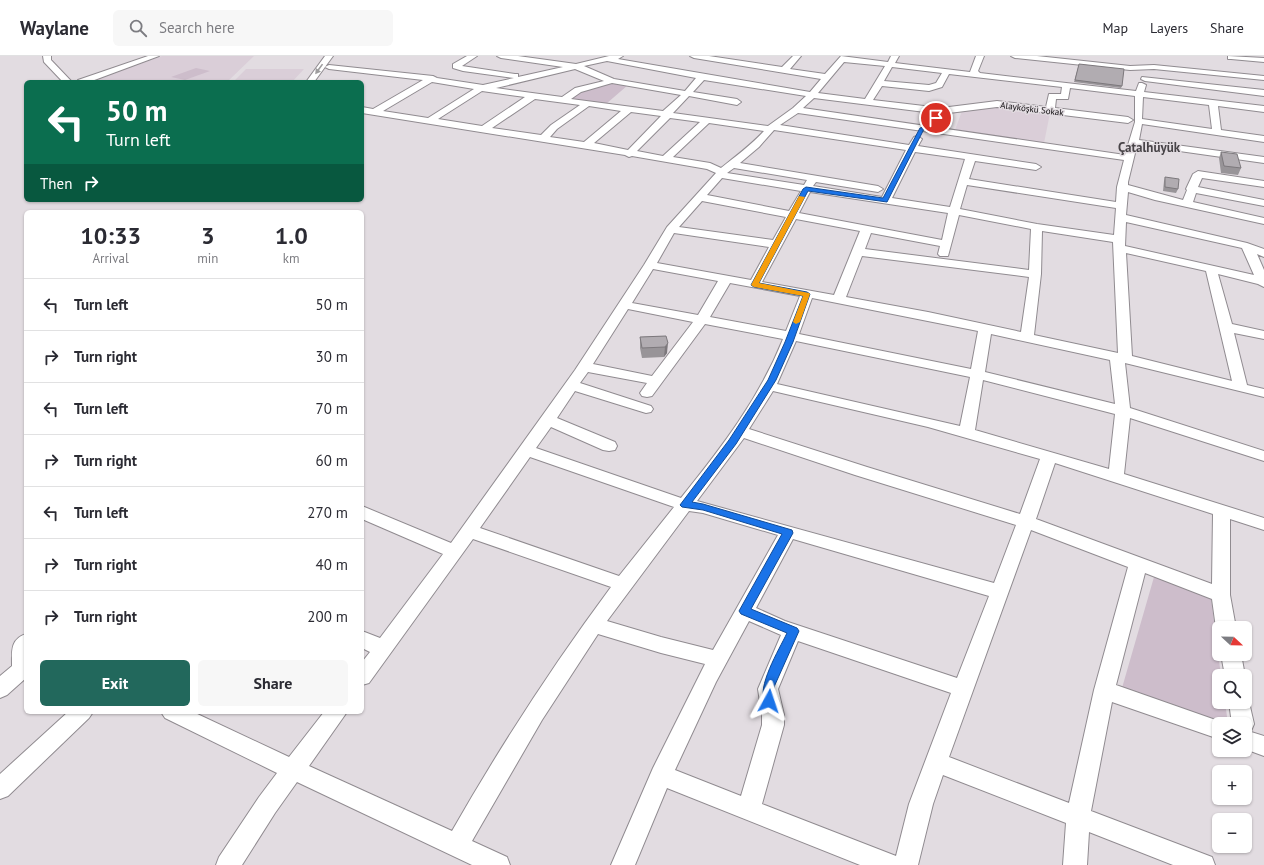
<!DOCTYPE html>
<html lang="en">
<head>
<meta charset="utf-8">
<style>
	:root { --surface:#fff; --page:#f7f7f7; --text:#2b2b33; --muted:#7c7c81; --line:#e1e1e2; --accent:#22685c }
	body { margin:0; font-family:"PT Sans",sans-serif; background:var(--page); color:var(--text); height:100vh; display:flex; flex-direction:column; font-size:15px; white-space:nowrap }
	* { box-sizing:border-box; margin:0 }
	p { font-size:13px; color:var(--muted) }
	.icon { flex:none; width:22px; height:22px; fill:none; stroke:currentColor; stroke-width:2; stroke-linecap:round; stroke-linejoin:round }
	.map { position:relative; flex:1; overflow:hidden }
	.sheet { position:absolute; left:24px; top:154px; width:340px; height:504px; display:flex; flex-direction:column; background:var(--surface); border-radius:6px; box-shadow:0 1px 3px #0004 }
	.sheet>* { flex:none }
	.guide { position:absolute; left:24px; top:24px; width:340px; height:122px; border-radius:6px; box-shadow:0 1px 3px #0004; background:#0b6e4f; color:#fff; overflow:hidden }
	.needle { width:26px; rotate:112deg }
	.tools { position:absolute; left:1212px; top:565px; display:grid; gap:8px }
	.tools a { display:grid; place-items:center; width:40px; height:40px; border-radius:6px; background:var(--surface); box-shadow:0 1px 3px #0004; font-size:20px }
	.pin { position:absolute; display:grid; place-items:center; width:34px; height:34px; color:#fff; margin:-17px; border:2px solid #fff; border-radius:50%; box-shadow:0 1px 4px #0007 }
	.me { position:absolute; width:44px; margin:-22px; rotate:5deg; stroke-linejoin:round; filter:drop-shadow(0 0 3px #0008) }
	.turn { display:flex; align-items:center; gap:14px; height:84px; padding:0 16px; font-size:18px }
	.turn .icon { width:52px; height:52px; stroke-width:2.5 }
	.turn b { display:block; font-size:28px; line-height:34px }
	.then { display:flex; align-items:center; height:38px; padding:0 16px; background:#0003; gap:8px; font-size:15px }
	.eta { display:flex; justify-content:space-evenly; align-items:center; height:68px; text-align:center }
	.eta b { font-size:24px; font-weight:600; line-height:28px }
	.primary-button { display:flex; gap:8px; margin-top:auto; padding:8px 16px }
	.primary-button a { flex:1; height:46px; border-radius:6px; background:var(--accent); color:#fff; font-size:16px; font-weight:600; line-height:46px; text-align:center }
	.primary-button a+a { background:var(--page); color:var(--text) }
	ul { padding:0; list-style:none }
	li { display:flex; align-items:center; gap:12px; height:52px; padding:0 16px; border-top:1px solid var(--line) }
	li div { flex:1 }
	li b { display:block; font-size:15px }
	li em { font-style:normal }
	header { display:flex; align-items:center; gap:24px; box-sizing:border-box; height:56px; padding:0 20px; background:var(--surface); border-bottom:1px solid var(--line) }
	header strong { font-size:19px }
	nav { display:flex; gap:22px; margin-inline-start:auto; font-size:14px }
	.search { width:280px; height:36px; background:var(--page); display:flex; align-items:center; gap:10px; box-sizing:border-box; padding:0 14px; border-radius:6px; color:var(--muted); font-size:15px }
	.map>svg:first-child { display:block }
	.built { fill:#daced8 }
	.green { fill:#cdbdcb }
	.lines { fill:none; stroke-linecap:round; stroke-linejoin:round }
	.minor-casing { stroke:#908b90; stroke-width:2 }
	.minor { fill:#fff; fill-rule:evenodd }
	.wall { fill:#989498 }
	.shaded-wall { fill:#7c787c }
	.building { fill:#b1acb1; stroke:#7c787c }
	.oneway { fill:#9e9d9e }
	.route { fill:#1a73e8; stroke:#114b97 }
	.slow { fill:#f59e0b }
	.labels { text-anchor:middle; stroke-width:3; stroke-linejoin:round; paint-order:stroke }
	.far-street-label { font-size:9px; fill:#0d0b0d; stroke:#e2dce1 }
	.far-district-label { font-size:13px; font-weight:bold; fill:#484448; stroke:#e2dce1 }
</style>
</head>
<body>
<header>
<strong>Waylane</strong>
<div class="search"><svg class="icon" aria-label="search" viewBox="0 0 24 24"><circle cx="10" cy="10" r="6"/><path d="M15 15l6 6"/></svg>Search here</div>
<nav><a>Map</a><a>Layers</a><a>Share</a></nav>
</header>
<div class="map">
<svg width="1264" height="809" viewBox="0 0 1264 809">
	<rect width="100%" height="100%" fill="#e2dce1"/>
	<path class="built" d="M162 0H254L227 26H89Z
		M246 13H304L292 26H233Z
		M1001 50 1050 57 1044 87 955 74 962 55Z"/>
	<path class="green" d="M196 12 210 15 185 24 171 21Z
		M612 26 628 29 606 48 567 43 580 34Z
		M1154 521 1211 542 1221 620H1219V646H1225L1228 668 1122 632Z"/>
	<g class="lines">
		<g class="minor-casing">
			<path id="minor" d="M43 0H51V4L72 26H63L44 6Z
				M148 0H159L89 26H77L78 24Z
				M325 0H333L314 26H306Z
				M467 0H477L462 10 515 18H518V21L563 11 501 2 497 0H518L576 8 609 0H623L618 3 810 36 821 23 694 2 690 0H709L782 11 793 0H801L790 13 825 18 841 0 888 6 891 0H899L895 7 970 16 976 0H984L978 15 980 17 1136 35 1139 27H1142L1146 29 1144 36 1264 50V56L1218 50 1221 74 1264 80V86L1142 68 1139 84 1264 101V107L1137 89 1128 126V129L1183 144 1187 134 1186 133 1193 118 1198 115 1264 125V131L1202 122 1198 131 1264 144V150L1196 137 1193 146 1264 162V168L1155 144 1128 136 1126 159 1247 187 1264 193V201L1257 198 1264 214V231L1258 228 1218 218 1232 268 1264 275V283L1234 277 1247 329 1264 333V341L1125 307 1130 352 1264 395V405L1130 362 1124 418 1264 462V474L1230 463V539L1236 572H1219V577L1216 572 1212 543 1145 517 1116 629 1227 668H1219V683L1112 646 1091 755 1212 801 1215 809H1173L1089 776 1087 809H1063L1066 767 943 719 933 748 918 809H860L667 732 635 809H611L653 712 705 608 661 597 598 578 542 664 472 785 507 801 510 809H472L297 726 275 757 242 809H216L219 801 259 741 277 717 165 662 161 656H193L289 701 324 656H347L309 710 452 775C500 691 553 609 611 531L473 483 369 627 362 629V606L370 596 362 592V575L380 582 443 498 362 463V450L451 487 575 314 644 209 667 171 716 117 707 113 632 100 629 101 625 99 362 57V51L373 53 423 24 329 13 325 11 329 9 433 20 437 22 483 29 514 22 463 15 453 12V8ZM607 5 696 22 685 35 614 23 584 10ZM844 6 885 10 865 43 818 37ZM892 11 942 17 936 27 929 29 884 25ZM575 13 604 25 575 32 562 41 496 32ZM949 18 1062 31 1061 38H1049L1046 51 997 45 941 52 873 44 882 30 929 35 942 31ZM704 24 806 40 793 52 768 70 673 57 689 40 737 49 741 46 737 43 693 36ZM432 26 474 33 428 62 383 55ZM612 27 681 39 663 55 571 43 581 36ZM1070 32 1135 40V66L1125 99 803 52 814 42 941 58 997 51 1128 67 1133 64 1128 61 1055 52 1056 43H1068ZM482 35 525 41 482 70 438 63ZM1143 41 1209 49 1212 73 1142 63ZM535 43 580 49 551 69 541 79 492 72ZM589 50 621 55 584 86 550 81 557 73ZM631 56 661 60 628 94 594 87ZM798 57 1124 104 1117 131 1116 146 969 123 975 105 1036 114 1041 111 1036 108 918 90 922 83 917 80 914 81 909 89 780 69ZM670 62 700 66 663 100 637 95ZM709 67 764 75C751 89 735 101 721 112L710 107 673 101ZM774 74 906 94 882 141 813 130 816 126 878 136 883 133 878 130 740 107 759 91ZM915 96 965 103 950 151 892 142ZM734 112 807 124 804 129 727 117ZM722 122 801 135 789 155 707 139ZM967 129 1116 152 1114 179 1037 168 960 153ZM810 136 948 157 942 184 799 157ZM702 145 786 161 773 184 679 171ZM959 159 1031 173 1029 214 865 193 871 177 940 190 938 198 940 200H948ZM796 163 860 175 834 239 762 226ZM1126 166 1242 192 1254 219 1125 190ZM1042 175 1113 186 1118 297 1034 279 1041 218ZM674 177 769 191 751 224 657 207ZM1126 197 1206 215 1232 325 1132 300ZM862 200 1029 221 1021 276 928 256 846 241ZM653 213 718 225 698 259 632 247ZM730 227 800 240 786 275 710 261ZM812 242 978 275 971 313 799 278ZM628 253 693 266 652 320 593 308ZM705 268 783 283C759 343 722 391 681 442L536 392 551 371 603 394 609 395 615 394 617 390 615 386 557 362 575 335 646 357 651 356 653 353 651 350 580 327 588 316 647 327 640 337 642 340 647 341 652 340ZM991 278 1110 304 1115 348 985 316ZM796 285 970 321 960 370 777 328ZM983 324 1115 358 1109 413 975 374ZM773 335 928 371 1040 403 1020 458 867 411 749 373ZM744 382 855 419 1016 469 994 527 697 445ZM530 401 674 451 619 520 480 472ZM1055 407 1213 458 1212 528 1036 463ZM689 455 703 457 778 479 713 594 661 581 607 565ZM1031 474 1128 511 1094 634 1069 747 949 701ZM793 483 989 540 957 622 785 565 756 552ZM749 565 781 579 758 633 762 659V669L741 740 675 714 716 626ZM798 585 951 637 909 748 896 800 762 748 784 669V659L778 633Z
				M1011 0H1037L1130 10 1154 9 1264 20V24L1154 13 1130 14 1015 2Z
				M1228 0 1264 2V6L1231 3H1228Z
				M1142 21 1264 34V40L1145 25 1141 23Z
				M26 578V622L7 639 0 642V620L12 610C12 596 10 583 26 578Z
				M1221 598H1241L1245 620H1225Z
				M1245 639 1249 646 1254 668 1251 675H1248L1264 680V700L1245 693V668H1232L1229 646H1245Z
				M68 656H93L89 662 8 740 0 743V718Z"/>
		</g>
		<use href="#minor" class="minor"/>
	</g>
	<path class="wall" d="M1079 8 1122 30 1121 32 1074 26Z
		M1221 96 1241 112 1238 119 1221 117 1219 102Z
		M1165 121 1178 133 1176 137 1163 135 1164 125Z
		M666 280 667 297 664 301 642 302 640 292V281Z"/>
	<path class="shaded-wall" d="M668 287 667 297 664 301 665 291Z"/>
	<path class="building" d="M1079 8 1124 13 1122 30 1075 24Z
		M1221 96 1237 98 1241 112 1224 110Z
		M1165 121 1179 123 1178 133 1165 131Z
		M666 280 668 287 665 291 642 292 640 281Z"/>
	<defs><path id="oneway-solid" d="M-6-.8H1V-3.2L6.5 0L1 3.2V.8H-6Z"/></defs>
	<use class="oneway" href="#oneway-solid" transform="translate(319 13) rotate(126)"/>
	<path class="route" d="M935 61 939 62 934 71 924 73 887 146 808 135 759 227 807 236 810 238 793 286 776 324 736 388 692 446 703 448 792 474 793 477 751 553 797 572 799 575 774 631 775 645 773 648 769 650 765 648C756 631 779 594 787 577L741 558 739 555 782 478 703 454 682 451 680 449 729 384 768 324 785 286 803 240 754 231 751 229 803 133 806 131 883 142 920 72 930 69Z"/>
	<path class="slow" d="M799 140 805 141 759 227 809 237 810 238 800 266 796 268 793 266 803 240 754 231 751 229Z"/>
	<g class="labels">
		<g class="far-street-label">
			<text transform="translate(1032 53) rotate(7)" y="3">Alayköşkü Sokak</text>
		</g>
		<g class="far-district-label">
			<text x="1149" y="96">Çatalhüyük</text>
		</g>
	</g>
</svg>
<div class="tools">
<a><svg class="needle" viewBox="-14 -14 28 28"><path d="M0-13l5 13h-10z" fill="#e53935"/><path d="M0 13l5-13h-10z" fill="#7c7c81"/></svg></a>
<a><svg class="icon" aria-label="search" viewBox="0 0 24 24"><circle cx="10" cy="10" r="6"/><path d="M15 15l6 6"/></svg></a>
<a><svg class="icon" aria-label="layers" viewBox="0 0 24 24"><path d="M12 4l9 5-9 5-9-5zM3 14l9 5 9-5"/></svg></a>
<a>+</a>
<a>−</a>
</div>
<div class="pin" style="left:936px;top:62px;background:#d93025"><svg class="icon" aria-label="arrive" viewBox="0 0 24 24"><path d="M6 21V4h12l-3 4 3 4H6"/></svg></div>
<svg class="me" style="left:769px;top:645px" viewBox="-20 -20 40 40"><path d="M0-17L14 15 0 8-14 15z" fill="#1a73e8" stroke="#fff" stroke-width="4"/></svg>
<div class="guide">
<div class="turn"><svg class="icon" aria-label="left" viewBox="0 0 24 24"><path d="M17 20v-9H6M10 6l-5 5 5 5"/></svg><div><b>50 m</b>Turn left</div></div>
<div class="then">Then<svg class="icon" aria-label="right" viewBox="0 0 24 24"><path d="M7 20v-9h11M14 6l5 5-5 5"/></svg></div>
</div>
<section class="sheet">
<div class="eta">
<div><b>10:33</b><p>Arrival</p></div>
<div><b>3</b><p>min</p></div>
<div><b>1.0</b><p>km</p></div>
</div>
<ul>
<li><svg class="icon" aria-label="left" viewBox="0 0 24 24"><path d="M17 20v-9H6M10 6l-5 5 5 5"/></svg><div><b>Turn left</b></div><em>50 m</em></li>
<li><svg class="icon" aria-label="right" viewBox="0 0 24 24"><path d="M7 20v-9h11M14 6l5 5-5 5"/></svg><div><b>Turn right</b></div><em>30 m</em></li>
<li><svg class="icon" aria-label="left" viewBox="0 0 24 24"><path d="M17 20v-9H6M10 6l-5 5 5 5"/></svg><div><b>Turn left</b></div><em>70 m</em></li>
<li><svg class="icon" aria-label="right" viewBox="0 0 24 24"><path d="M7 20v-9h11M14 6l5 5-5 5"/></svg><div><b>Turn right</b></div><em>60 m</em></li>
<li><svg class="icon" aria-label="left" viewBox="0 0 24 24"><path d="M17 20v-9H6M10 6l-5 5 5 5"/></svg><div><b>Turn left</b></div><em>270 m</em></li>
<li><svg class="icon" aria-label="right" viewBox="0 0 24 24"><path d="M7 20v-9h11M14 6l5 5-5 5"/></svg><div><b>Turn right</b></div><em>40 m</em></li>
<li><svg class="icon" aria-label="right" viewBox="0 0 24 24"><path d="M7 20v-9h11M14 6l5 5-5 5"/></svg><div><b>Turn right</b></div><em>200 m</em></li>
</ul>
<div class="primary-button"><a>Exit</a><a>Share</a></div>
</section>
</div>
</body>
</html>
